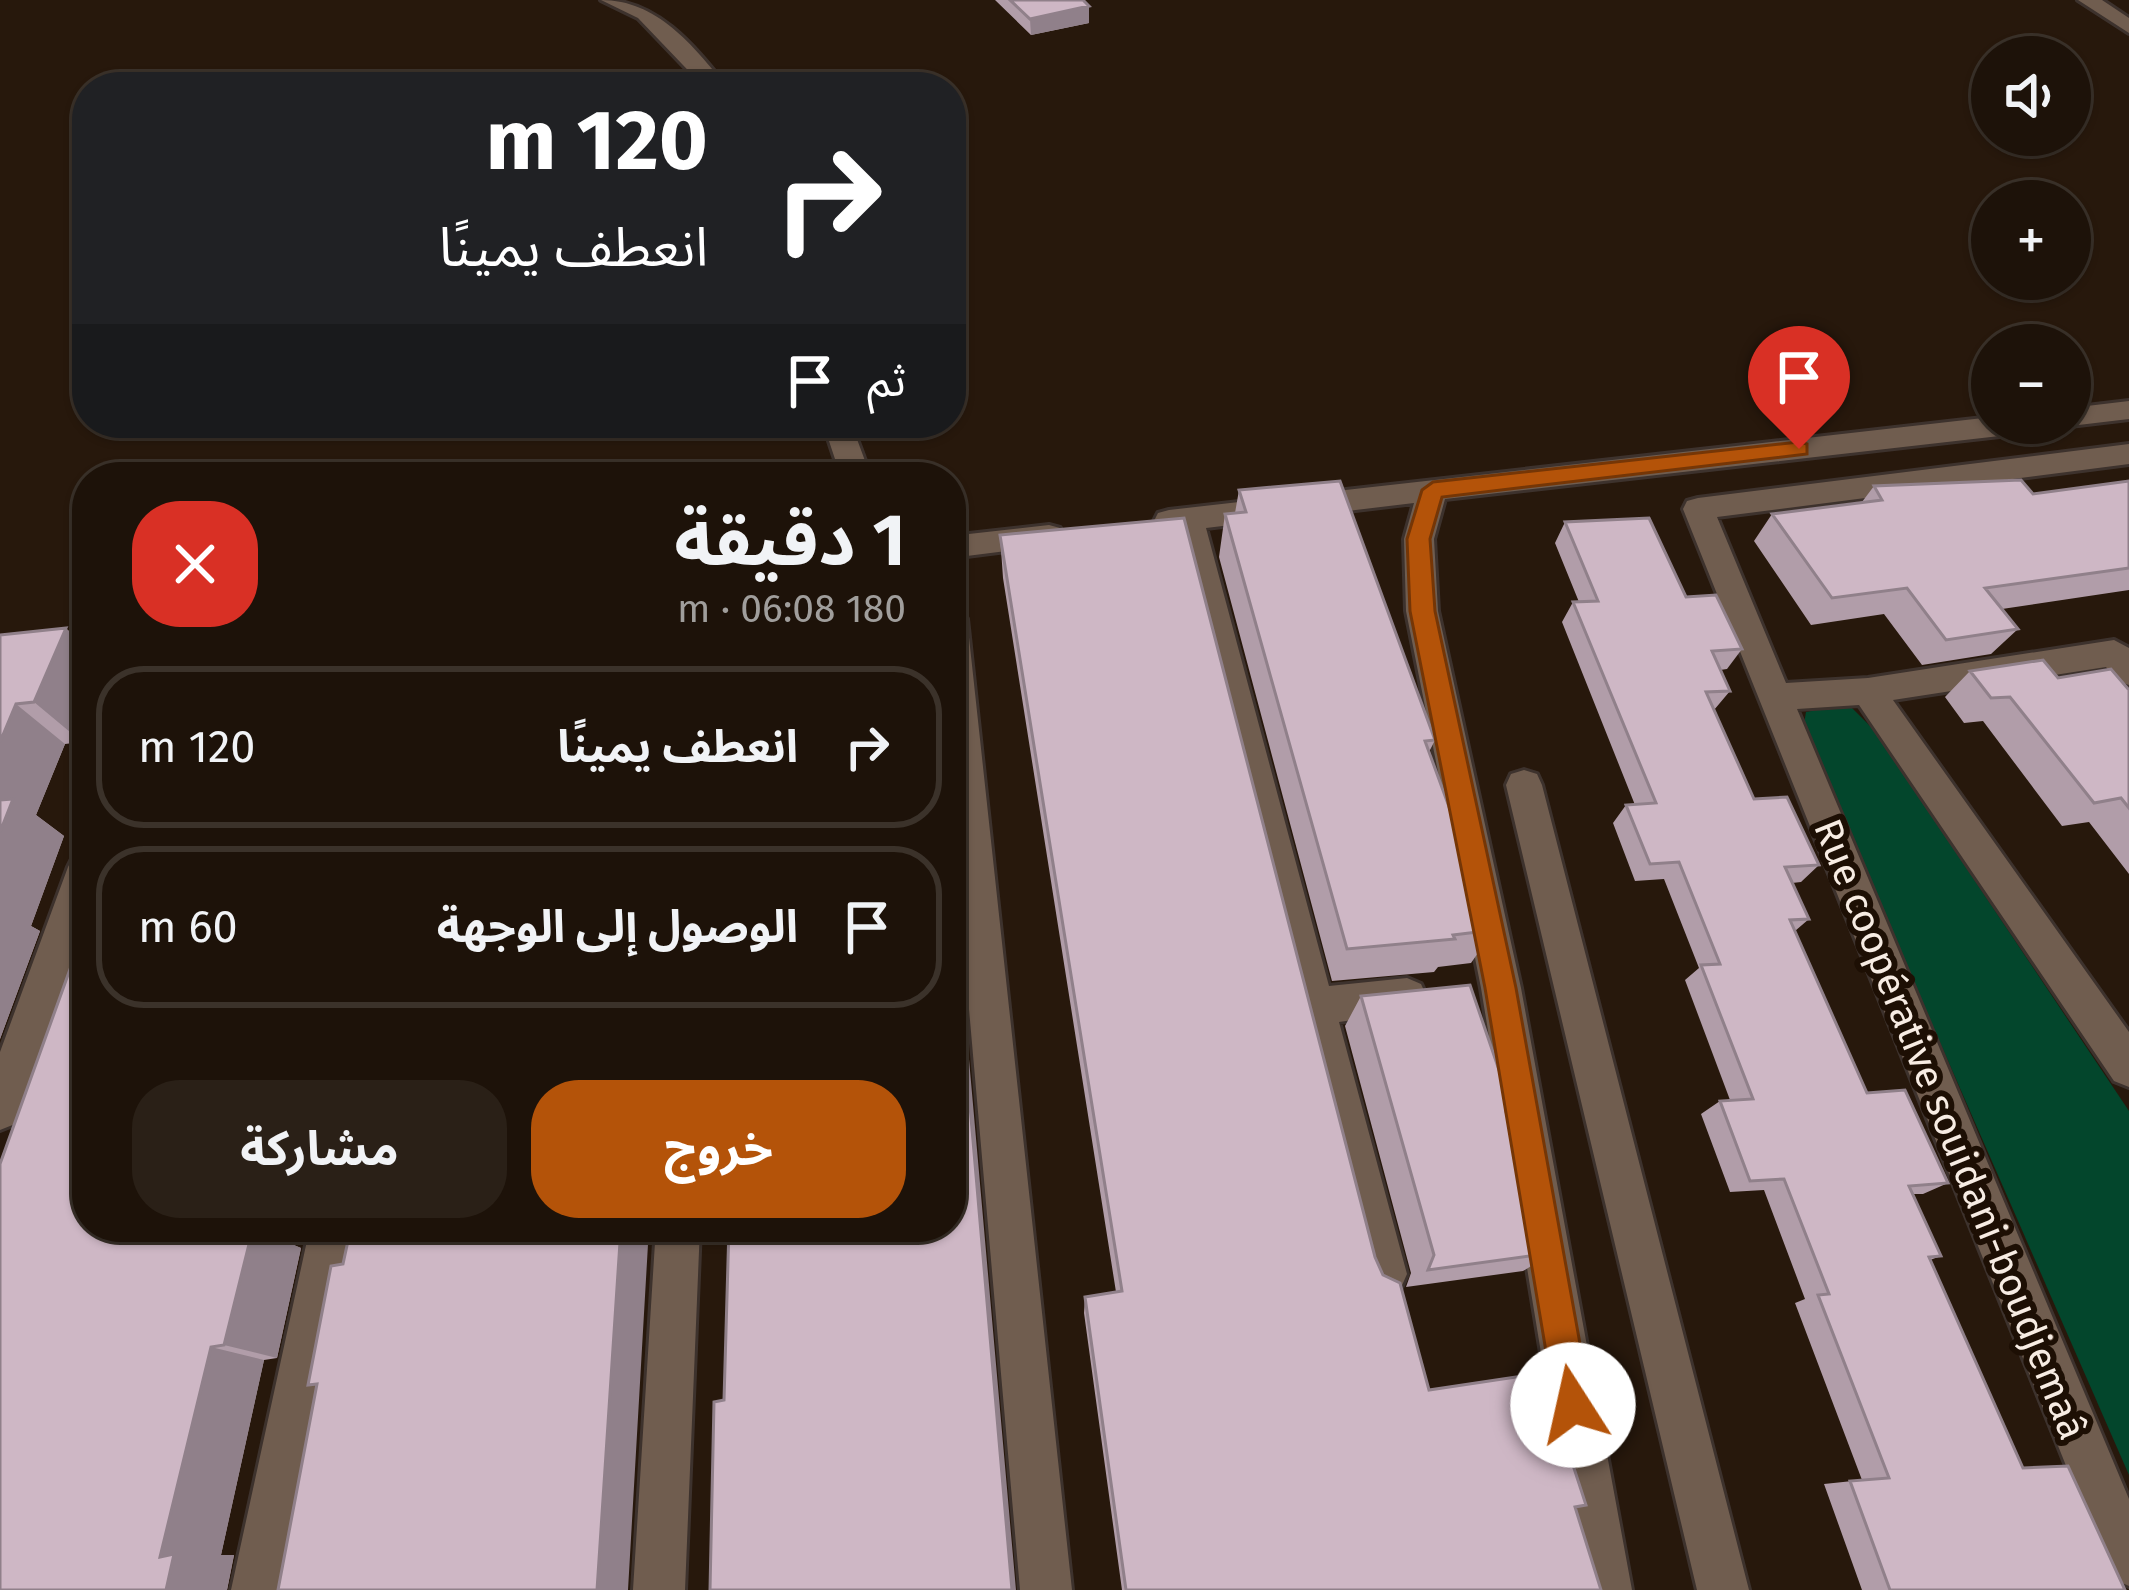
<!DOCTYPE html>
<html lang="ar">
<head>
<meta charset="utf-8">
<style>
	:root { --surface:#1d1209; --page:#2a2017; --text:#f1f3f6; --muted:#a09e9c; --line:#3b322a; --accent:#b45309 }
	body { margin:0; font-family:"Fira Sans","Noto Sans Arabic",sans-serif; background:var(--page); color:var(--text); direction:rtl; height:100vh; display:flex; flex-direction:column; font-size:45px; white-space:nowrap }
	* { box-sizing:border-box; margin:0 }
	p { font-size:39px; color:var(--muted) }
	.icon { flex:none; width:66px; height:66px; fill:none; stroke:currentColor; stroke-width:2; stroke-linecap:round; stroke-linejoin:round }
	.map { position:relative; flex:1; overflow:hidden; direction:ltr }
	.sheet { position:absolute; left:72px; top:462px; width:894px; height:780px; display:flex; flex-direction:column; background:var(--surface); border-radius:48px; box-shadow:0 3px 9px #0004,0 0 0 3px var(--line); direction:rtl }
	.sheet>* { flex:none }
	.banner { position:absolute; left:72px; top:72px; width:894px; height:366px; border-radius:48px; box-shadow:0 3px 9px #0004,0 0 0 3px var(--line); direction:rtl; background:#202124; color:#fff; overflow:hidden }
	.tools { position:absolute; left:1971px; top:36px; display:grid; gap:24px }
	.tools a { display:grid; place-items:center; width:120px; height:120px; border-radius:50%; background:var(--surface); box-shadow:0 3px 9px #0004,0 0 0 3px var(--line); font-size:60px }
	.pin { position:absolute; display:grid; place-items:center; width:102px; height:102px; color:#fff; margin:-123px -51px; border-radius:50% 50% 50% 0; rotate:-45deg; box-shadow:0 0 12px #0007 }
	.pin .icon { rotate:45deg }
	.me { position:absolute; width:132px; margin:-66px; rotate:350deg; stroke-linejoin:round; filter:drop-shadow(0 0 9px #0008) }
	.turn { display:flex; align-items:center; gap:42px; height:252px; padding:0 60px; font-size:54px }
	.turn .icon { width:156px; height:156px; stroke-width:2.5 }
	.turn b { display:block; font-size:84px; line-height:102px }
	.then { display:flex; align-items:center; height:114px; padding:0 60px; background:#0003; gap:24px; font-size:45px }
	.round { display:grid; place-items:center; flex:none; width:126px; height:126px; border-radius:48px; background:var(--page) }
	.head { display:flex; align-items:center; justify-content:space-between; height:204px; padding:0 60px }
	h1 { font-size:72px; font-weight:700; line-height:90px }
	.button { display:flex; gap:24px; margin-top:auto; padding:24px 60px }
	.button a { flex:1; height:138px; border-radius:48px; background:var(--accent); color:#fff; font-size:48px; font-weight:700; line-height:138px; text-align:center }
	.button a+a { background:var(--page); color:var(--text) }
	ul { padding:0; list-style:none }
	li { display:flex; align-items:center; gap:36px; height:162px; margin:0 24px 18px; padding:0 36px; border:6px solid var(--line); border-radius:48px }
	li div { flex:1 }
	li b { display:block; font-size:45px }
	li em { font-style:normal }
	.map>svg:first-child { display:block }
	.green { fill:#03462c }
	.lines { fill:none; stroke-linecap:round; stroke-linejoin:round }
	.minor-casing { stroke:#3d322d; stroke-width:6 }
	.minor { fill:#705d4f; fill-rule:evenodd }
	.wall { fill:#b19da9 }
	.shaded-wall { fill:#90808a }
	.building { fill:#ceb7c5; stroke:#90808a; stroke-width:3 }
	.route { fill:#b45309; stroke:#753606; stroke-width:3 }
	.labels { text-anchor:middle; stroke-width:12; stroke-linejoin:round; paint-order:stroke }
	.street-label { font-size:39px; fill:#f7ece3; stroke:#1d0f04 }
</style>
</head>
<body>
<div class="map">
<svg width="2129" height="1590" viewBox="0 0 2129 1590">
	<rect width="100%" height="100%" fill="#27180c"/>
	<path class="green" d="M1848 704 1874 730 2129 1111V1475L1803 729 1806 712Z"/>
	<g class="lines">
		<g class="minor-casing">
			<path id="minor" d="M601 0C657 0 693 45 727 87H704L638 18Z
				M2078 0H2102L2129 18V33Z
				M2129 401V419L2070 426 2060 423H2070V408Z
				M1992 417V423H2040L2026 433 1445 499 1434 539 1438 611 1521 988 1632 1590H1580L1481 988 1406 611 1404 539 1414 503 1206 528 1329 986 1407 978 1421 984 1427 997 1421 1010 1339 1022 1407 1274 1400 1290 1384 1297 1368 1290 1361 1274 1176 531 1158 529 1154 521 1158 513 1169 510Z
				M823 423H851L871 477H841Z
				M2129 444V464L1717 517 1786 683 1868 678 2114 640 2129 648V685L2117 681 2106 667 1893 700 2129 1032V1087L2114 1081 1859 705 1797 709 2129 1499V1586L2111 1578 1683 509 1687 501 1698 498Z
				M1049 525 1060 528 1064 536 1060 544 951 558V536Z
				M951 607 962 610 967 619 1072 1590H1020L951 804Z
				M1524 770 1537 774 1542 785 1749 1590H1697L1506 785 1511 774Z
				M87 851V921L21 1109 15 1124 0 1130V1052L68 867 74 855Z
				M310 1227H354L283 1590H231Z
				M656 1227H700L685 1590H633Z"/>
		</g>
		<use href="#minor" class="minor"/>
	</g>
	<path class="wall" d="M995 0H1083L1089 23 1031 35Z
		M2129 481V590L2002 609 2018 629 1991 654 1922 665 1884 614 1811 625 1754 541 1772 514 1862 502 1874 486 2033 494Z
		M1239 490 1435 740 1429 752 1494 930 1471 963 1438 967 1434 972 1332 981 1219 557 1225 514 1235 513Z
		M1565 522 1686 597 1742 649 1727 669 1720 670 1730 691 1714 710 1754 799 1819 865 1801 882 1792 883 1809 919 1795 931 1867 1093 1948 1183 1923 1194H1913L1941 1256 1930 1260 2023 1468 2125 1590H1862L1824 1484 1862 1480 1795 1303 1805 1299 1764 1190 1730 1192 1701 1114 1720 1101 1730 1100 1685 980 1699 968 1664 879 1635 881 1613 823 1626 805H1635L1562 622 1573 602H1579L1555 543Z
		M1000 535 1375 1257 1429 1390 1575 1507 1601 1590H1122L1084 1313 1085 1297 1116 1292 1003 578Z
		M0 635 82 742 65 744 36 815 64 836 31 926 40 931 0 1039Z
		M1970 671 2058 678 2129 690V874L2089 822 2062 826 1983 721 1964 723 1945 697Z
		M87 922 289 1243 301 1248 277 1358 264 1360 221 1555H234L227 1590Z
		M1361 996 1513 1111 1507 1116 1552 1253 1523 1271 1406 1287 1411 1273 1345 1026Z"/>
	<path class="shaded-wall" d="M1089 6V23L1031 35 1030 19Z
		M66 628 87 648V729L82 742 34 702Z
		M16 704 65 744 36 815 64 836 31 926 40 931 0 1039V742Z
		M951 856 1016 1590H1012L951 887Z
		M239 1227H293L289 1243 301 1248 277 1358 224 1345Z
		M621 1227H649L628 1590H597Z
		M211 1347 264 1360 221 1555H234L227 1590H166L160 1557Z"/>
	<path class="building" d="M1010 0H1083L1089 6 1030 19Z
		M2021 480 2033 494 2129 481V568L1985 588 2018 629 1946 640 1907 588 1832 598 1772 514 1882 500 1874 486Z
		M1340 481 1435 740 1425 741 1494 930 1453 935 1455 939 1347 949 1225 514 1246 512 1239 490Z
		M1184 518 1375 1257 1383 1275 1400 1283 1429 1390 1543 1373 1586 1505 1575 1507 1601 1590H1126L1085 1297 1122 1291 1000 535Z
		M1649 518 1686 597 1716 595 1742 649 1712 651 1730 691 1706 692 1754 799 1787 797 1819 865 1785 867 1809 919 1790 920 1867 1093 1905 1090 1948 1183 1909 1186 1941 1256 1929 1257 2023 1468 2068 1466 2125 1590H1890L1850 1481 1889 1478 1818 1295 1829 1294 1784 1179 1750 1181 1720 1101 1753 1099 1701 965 1720 964 1679 862 1650 864 1626 805 1656 803 1573 602 1598 601 1565 522Z
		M66 628 34 702 16 704 0 742V635Z
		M2043 660 2058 678 2111 669 2129 690V808L2121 798 2094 803 2010 697 1991 698 1970 671Z
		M13 799 0 832V800Z
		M951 887 1012 1590H710L714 1402 724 1400 729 1227H951Z
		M87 922V1227H239V1230L253 1228 224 1345 211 1347 160 1557 174 1554 166 1590H0V1164Z
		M1470 985 1513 1111 1506 1112 1552 1253 1428 1270 1434 1255 1361 996Z
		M351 1227H621L597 1590H278L317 1384 308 1385 331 1266 343 1264Z"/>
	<path class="route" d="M1799 442 1807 444V454L1442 497 1430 539 1435 611 1516 988 1591 1405 1586 1418 1573 1423 1560 1418 1555 1405 1485 988 1410 611 1407 539 1422 490 1433 482Z"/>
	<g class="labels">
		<g class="street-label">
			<text transform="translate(1951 1129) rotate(68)" y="14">Rue coopérative souidani-boudjemaâ</text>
		</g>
	</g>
</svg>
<div class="tools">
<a><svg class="icon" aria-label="sound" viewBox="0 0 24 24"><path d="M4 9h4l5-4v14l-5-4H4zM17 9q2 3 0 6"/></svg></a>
<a>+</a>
<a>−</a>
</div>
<div class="pin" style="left:1799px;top:449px;background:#d93025"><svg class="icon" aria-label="arrive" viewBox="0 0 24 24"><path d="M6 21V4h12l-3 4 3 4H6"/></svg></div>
<svg class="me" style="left:1573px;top:1405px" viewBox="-20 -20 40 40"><circle r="19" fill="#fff"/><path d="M0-13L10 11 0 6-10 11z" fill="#b45309"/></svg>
<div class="banner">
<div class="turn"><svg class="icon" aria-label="right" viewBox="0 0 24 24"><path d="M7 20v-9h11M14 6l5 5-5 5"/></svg><div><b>120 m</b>انعطف يمينًا</div></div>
<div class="then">ثم<svg class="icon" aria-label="arrive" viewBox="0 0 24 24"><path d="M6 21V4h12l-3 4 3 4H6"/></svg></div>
</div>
<section class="sheet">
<div class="head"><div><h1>1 دقيقة</h1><p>180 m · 06:08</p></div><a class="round" style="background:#d93025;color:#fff"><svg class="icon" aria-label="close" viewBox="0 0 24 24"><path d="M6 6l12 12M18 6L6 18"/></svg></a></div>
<ul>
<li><svg class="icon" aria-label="right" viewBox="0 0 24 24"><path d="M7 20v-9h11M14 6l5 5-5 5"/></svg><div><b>انعطف يمينًا</b></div><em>120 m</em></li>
<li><svg class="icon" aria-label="arrive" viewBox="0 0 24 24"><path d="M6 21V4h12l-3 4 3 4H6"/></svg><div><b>الوصول إلى الوجهة</b></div><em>60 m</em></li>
</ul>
<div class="button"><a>خروج</a><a>مشاركة</a></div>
</section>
</div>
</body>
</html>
